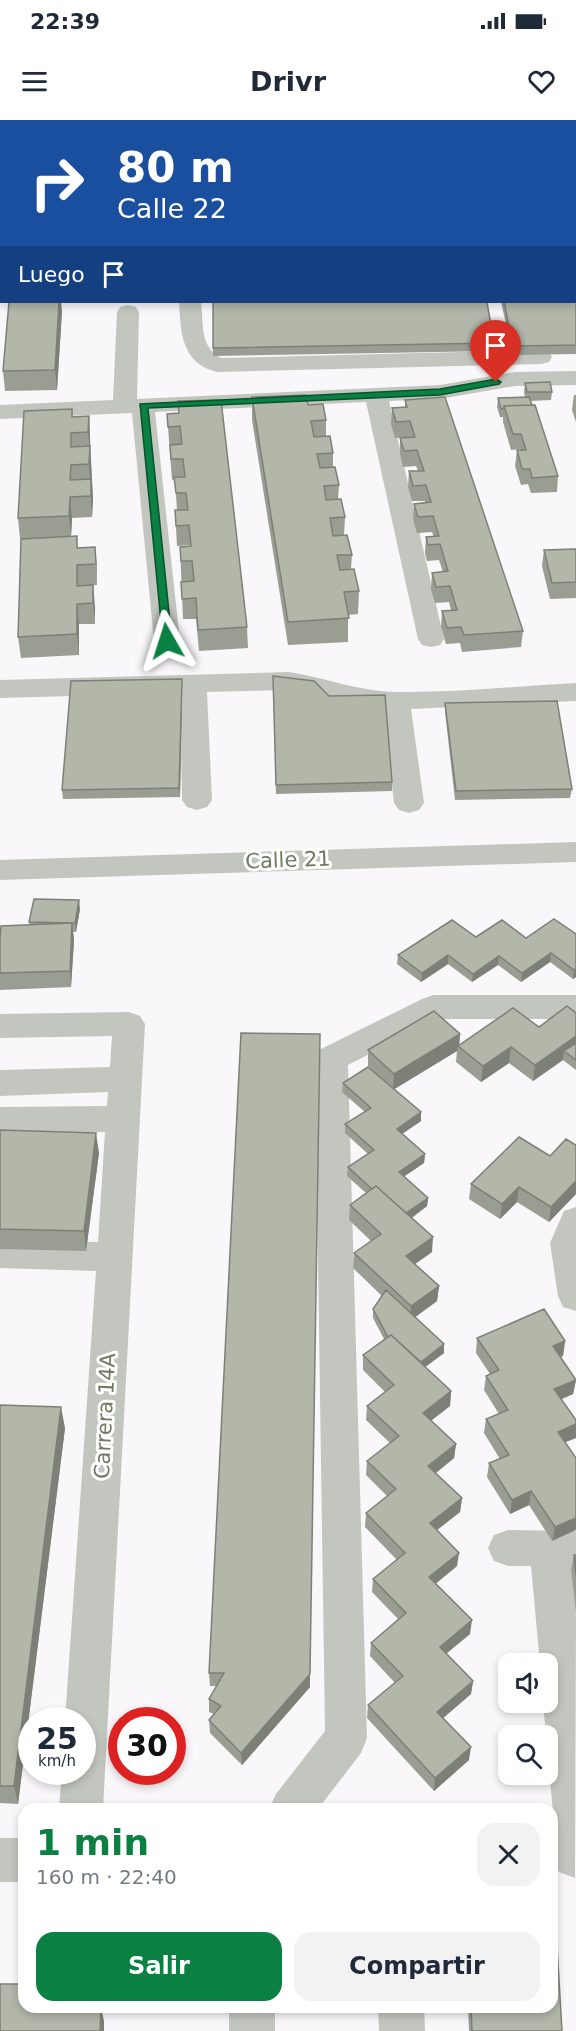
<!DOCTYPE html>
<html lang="es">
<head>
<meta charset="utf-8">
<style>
	:root { --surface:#fff; --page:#f2f2f3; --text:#1f2937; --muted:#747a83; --accent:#0b8043 }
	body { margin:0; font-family:"DejaVu Sans",sans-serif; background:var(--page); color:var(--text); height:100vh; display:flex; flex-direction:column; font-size:22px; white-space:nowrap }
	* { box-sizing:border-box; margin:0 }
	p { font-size:20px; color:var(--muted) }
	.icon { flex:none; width:33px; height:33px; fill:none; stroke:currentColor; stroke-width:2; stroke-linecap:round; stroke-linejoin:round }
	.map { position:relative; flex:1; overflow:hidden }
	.panel { position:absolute; left:18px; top:1683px; width:540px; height:210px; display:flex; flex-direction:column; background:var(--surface); border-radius:18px; box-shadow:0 3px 9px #0003 }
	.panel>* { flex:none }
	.hud { position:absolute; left:0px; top:0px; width:576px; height:183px; box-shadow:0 3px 9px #0003; background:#1a4fa0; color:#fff; overflow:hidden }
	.tools { position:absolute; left:498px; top:1533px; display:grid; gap:12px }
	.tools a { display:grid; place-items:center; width:60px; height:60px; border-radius:12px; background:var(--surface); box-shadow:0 3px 9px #0003; font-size:30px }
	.speed { position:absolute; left:18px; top:1587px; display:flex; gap:12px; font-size:30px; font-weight:700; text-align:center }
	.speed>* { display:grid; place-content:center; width:78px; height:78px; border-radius:50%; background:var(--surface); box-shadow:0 3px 9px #0003; line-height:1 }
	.speed small { font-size:15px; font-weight:400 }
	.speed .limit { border:9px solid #d22; background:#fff; color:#111 }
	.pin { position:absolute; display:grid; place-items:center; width:51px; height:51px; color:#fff; margin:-62px -26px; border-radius:50% 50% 50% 0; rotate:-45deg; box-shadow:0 0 6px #0007 }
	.pin .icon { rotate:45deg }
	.me { position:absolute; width:66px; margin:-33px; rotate:354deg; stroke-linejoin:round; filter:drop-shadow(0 0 4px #0008) }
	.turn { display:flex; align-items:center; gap:21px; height:126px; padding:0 18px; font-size:27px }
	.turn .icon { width:78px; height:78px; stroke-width:2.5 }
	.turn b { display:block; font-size:42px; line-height:51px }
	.then { display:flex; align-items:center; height:57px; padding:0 18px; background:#0003; gap:12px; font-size:22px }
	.round { display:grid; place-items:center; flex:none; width:63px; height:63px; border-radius:18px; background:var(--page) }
	.overview { display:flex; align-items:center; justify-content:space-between; height:102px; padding:0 18px }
	h1 { font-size:36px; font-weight:800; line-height:45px; color:var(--accent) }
	.cta { display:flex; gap:12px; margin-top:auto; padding:12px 18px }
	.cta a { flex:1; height:69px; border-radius:18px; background:var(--accent); color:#fff; font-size:24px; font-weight:800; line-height:69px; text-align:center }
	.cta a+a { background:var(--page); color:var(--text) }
	.status { display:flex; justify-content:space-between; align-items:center; height:42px; padding:0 30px; background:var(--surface); direction:ltr }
	.status svg { height:16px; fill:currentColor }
	header { display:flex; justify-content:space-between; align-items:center; height:78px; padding:0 18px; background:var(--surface); font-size:27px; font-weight:800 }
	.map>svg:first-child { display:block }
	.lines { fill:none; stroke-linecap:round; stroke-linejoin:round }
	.minor { fill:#c3c6be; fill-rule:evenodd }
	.wall { fill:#999d92 }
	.shaded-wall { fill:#7d8077 }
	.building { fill:#b2b7aa; stroke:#7d8077; stroke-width:1.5 }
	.route { fill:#0b8043; stroke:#07532c; stroke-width:1.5 }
	.labels { text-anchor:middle; stroke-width:6; stroke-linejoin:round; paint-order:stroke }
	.street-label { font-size:21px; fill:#707a61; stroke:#fff }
</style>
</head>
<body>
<div class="status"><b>22:39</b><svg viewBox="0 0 49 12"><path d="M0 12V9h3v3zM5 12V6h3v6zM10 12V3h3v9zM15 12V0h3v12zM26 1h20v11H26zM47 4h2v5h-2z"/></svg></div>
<header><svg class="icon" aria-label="menu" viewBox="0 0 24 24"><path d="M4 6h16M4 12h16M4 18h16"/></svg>Drivr<svg class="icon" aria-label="heart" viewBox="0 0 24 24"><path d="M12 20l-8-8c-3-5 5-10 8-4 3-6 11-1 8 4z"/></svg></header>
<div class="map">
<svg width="576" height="1911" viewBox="0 0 576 1911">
	<rect width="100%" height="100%" fill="#f9f7f9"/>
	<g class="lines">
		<path class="minor" d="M172 0H192V2H172Z
			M0 159H2V173H0Z
			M179 182H201C204 204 199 226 221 238L541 230 549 232 552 237 549 242 541 244 217 252C181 243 181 213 179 182Z
			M128 185 136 187 139 192 137 279 440 265 515 252 576 251V265L515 266 440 279 389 281 444 519 440 525 431 527 422 525 418 519 366 282 155 292 180 521 176 527 167 529 158 527 154 521 132 293 0 299V285L113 280 117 192 120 187Z
			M288 552C324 557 360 572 397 572 456 573 517 566 576 563V581L411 589 424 683 419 690 409 693 399 690 394 683 383 589 288 570 207 572 212 680 207 687 197 690 187 687 182 680 180 573 0 578V560Z
			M576 722V742L0 760V740Z
			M433 875H576V899H438L348 945 367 1618 361 1633 318 1689H269L276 1674 325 1611 315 939 319 930 422 879Z
			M129 892 140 896 145 904 103 1689H59L62 1652H82V1600H65L96 1151 0 1148V1120L98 1122 105 1012 0 1013V987L107 986 108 972 0 976V950L110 947 112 916 0 918V894Z
			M576 1087V1191L563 1187 558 1176 550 1123 564 1091Z
			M508 1410 576 1411V1447H571L576 1496 575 1758 559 1752 553 1736V1692L543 1582H548V1544H540L531 1446H508L494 1441 488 1428 494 1415Z
			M0 1718H24V1762H0Z
			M229 1887H275V1911H229Z
			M378 1887H424L425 1911H379Z"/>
	</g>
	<path class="wall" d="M195 0H445V2H195Z
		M470 0H576V25H574V2H470Z
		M0 1 2 2V152H0Z
		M576 30V234L513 235 501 182H574Z
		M213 182 494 223 493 231 213 236Z
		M62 191 57 270 5 271 3 251Z
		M525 263 552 272 551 280 530 281 558 356 557 372 531 373 528 364 521 365 515 346 517 330H520V329L511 330 503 302V297H500L497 287 498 278 525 277 524 272Z
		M574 275H576V302L572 290Z
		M252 277 308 285 326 300V316L333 333V347L339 365 338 379 345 397 344 415 352 435 351 449 359 471 358 494 348 495V522L288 525 252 300Z
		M405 280 523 511 521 527 462 532 460 523 446 524 441 507 442 491 451 490 449 482 435 483 431 469 432 453 443 452 439 440 427 441 425 433 426 417H434L432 412 417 413 413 399 414 384 425 383V381H412L408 367 409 351H418L416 346 403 347 400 334V318H409V317L395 318 391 304 392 288 405 287Z
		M178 281 247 507 248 528 199 531 196 499H183L180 427 190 426V425L177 426 175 390H177L175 359 172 360 167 294 179 293Z
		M89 296 93 380 92 397 72 398 71 416 78 428 95 427 97 465 78 466 93 465 95 504H79V535L21 538 18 517 40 418 20 419 18 398 73 297Z
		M576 429V478L550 479 542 446 544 430Z
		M273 556 392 662V671L276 674Z
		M182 568 180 677 63 679 62 670Z
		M445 583 572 669 570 678 455 680 445 592Z
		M80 789 76 812H73L74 820 71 867 0 870V818L30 805 29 802Z
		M576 814V857L573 859 550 842 521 862 498 845 472 862 448 844 421 862 397 844 398 835 476 817 526 818Z
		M576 893V950L563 940 533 961 509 943 481 962 456 942 457 931 394 969 421 1001 402 1014 425 1034 424 1043 404 1056 428 1078 427 1086 412 1098 432 1132 415 1144 439 1166 437 1181 415 1197 444 1224V1233L425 1247 451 1271 450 1286 431 1300 456 1324 454 1338 436 1353 462 1378 460 1392 437 1410 457 1446 435 1464 470 1514 446 1534 473 1561 471 1574 443 1598 469 1640 434 1671 367 1598 368 1585 395 1563 370 1536 371 1523 398 1499 372 1472 373 1459 397 1440 365 1407 366 1393 387 1376 366 1355 367 1341 390 1323 366 1300 367 1286 385 1272 363 1250V1235L384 1219 373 1198V1189L382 1176 353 1148 354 1133 371 1121 349 1100 350 1085 366 1073 347 1056 348 1047 368 1034 345 1013V1004L365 992 342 972 343 963 375 953 368 946V930L460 914 459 925 539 907Z
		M241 913 310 1567 242 1645 210 1613 209 1600 214 1594 209 1592V1579L216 1566H210L209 1553Z
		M0 1010 99 1033 86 1131 0 1129Z
		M576 1025V1074L549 1102 517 1082 500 1099 469 1079 471 1064 550 1036Z
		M477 1218 565 1221 563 1236 560 1237 576 1260 573 1274 562 1279 576 1318 565 1322 576 1338 552 1421 529 1385 510 1394 487 1357 489 1343 500 1339 484 1313 486 1299 499 1294 484 1270 486 1256 490 1254 476 1233Z
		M0 1285 65 1308 18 1684 0 1683Z
		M574 1435H576V1495L571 1449Z
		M468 1887H552L562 1911H469Z"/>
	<path class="shaded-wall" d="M59 182H61L62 191 57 270 55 250Z
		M89 296 90 316V333L88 312Z
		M90 326 93 380 92 397 89 344Z
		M70 377 72 398 71 417 69 396Z
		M95 427 97 448V465L96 444Z
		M93 465 95 486V504L93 483Z
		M77 484 79 504V535L77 514Z
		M182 559V568L180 677 179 668Z
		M79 780 80 789 76 812 75 803Z
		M72 803 74 820 71 867 70 851Z
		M551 833 550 842 521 862 522 853Z
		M448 835V844L421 862 422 853Z
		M499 836 498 845 472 862 473 854Z
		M576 849V857L573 859 574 850Z
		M460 914 459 927 458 926 457 931 393 970 394 954Z
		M576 916V930L564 931 563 940 533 961 535 945Z
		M511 927 509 943 481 962 483 946Z
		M421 992V1001L396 1018 397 1009Z
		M96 1013 99 1033 86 1131 84 1111Z
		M425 1034 424 1043 399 1060V1052Z
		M576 1061V1074L549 1102 551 1087Z
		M519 1067 517 1082 500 1099 502 1084Z
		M428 1078 427 1086 401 1105 402 1096Z
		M433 1117 432 1132 405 1151 406 1136Z
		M439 1166 437 1181 410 1201 411 1186Z
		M565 1221 563 1236 550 1241 553 1226Z
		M444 1224V1233L416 1254 417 1245Z
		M576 1260 573 1274 552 1283 554 1269Z
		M451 1271 450 1286 422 1308 423 1293Z
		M61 1287 65 1308 18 1684 14 1666Z
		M576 1304V1318L556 1326 558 1312Z
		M456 1324 454 1338 427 1360 428 1346Z
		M531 1371 529 1385 510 1394 512 1380Z
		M462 1378 460 1392 428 1417 430 1403Z
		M576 1398V1410L552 1421 555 1407Z
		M459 1433 457 1446 427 1471 429 1457Z
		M472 1500 470 1514 438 1540 440 1527Z
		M310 1554V1567L242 1645 241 1633Z
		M473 1561 471 1574 435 1605 437 1592Z
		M471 1627 469 1640 434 1671 435 1658Z
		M101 1888 104 1901V1911H100Z"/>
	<path class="building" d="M33 0H135V2H2V144H0V1Z
		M254 0H445V2H254Z
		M472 0H576V17H574V2H472Z
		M574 30H576V225L513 226 504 182H574Z
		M9 182H59L55 250 3 251Z
		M213 182H487L494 223 213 228Z
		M550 262 552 272H527L525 263Z
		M306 275 308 285 323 284 326 300 311 301 314 317 330 316 333 333 317 334 320 348 335 347 339 365 324 366 326 380 341 379 345 397 330 398 333 416 347 415 352 435H337L340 450 354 449 359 471 344 472 349 498 288 502 252 277Z
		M445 277 523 511 464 515 461 507 447 508 442 491 457 490 450 466 436 467 432 453 448 451 440 424 428 425 426 417 439 416 433 396 418 397 414 384 431 382 426 365 413 366 409 351H424L417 330 404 331 400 318 415 317 410 301 396 302 392 288 407 287 405 280Z
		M529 277 532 285 504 286V288L501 289 498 278Z
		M221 280 247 507 198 510 196 478 182 479 181 462 194 461 192 441H181L180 427 191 426 189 405 176 406 175 390H188L186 373H176L174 357H185L183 339H171L170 325 182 324 180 306 168 307 167 294 179 293 178 281Z
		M535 285 558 356 532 358 530 349H522L517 330H526L521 314H513L504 286Z
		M72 289V297L89 296 88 312 71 313V327L90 326 89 344 71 345 70 360 91 359V376L70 377 69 396 18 398 24 291Z
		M77 416V428L95 427 96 444 77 445V466L93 465V483L77 484V514L18 517 21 419Z
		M576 429V462L552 463 544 430Z
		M273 556 314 561 329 576 385 575 392 662 276 665Z
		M182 559 179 668 62 670 71 561Z
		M557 581 572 669 456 671 445 583Z
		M34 779 79 780 75 803 29 802Z
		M554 799 576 814V849L574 850 551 833 522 853 499 836 473 854 448 835 422 853 398 835 452 800 476 817 502 800 526 818Z
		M72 803 70 851 0 853V818L1 806Z
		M567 886 576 893V916L535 945 511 927 483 946 458 926 513 888 539 907Z
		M434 891 460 914 394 954 368 930Z
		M241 913 320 914 310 1554 241 1633 209 1600 221 1586 209 1579 224 1553H209Z
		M576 923V940L564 931Z
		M368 947 421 992 397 1009 425 1034 399 1052 428 1078 406 1093 376 1066 372 1069 348 1047 374 1030 345 1004 371 988 343 963Z
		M0 1010 96 1013 84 1111 0 1109Z
		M519 1017 550 1036 566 1019 576 1025V1061L551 1087 519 1067 502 1084 471 1064Z
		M376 1066 433 1117 406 1136 439 1166 411 1186 354 1133 381 1114 350 1085Z
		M386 1170 444 1224 421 1242 391 1215 388 1217 373 1189Z
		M544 1189 565 1221 553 1226 576 1260 554 1269 576 1300V1304L558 1312 576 1338V1398L555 1407 531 1371 512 1380 489 1343 509 1335 486 1299 508 1290 486 1256 499 1250 477 1218Z
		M391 1215 451 1271 423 1293 456 1324 428 1346 462 1378 430 1403 459 1433 429 1457 472 1500 440 1527 473 1561 437 1592 471 1627 435 1658 368 1585 403 1556 371 1523 406 1493 373 1459 405 1433 366 1393 396 1369 367 1341 399 1316 367 1286 394 1265 363 1235Z
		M0 1285 61 1287 14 1666H0Z
		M574 1435H576V1455Z
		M552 1826H557L562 1911H472L471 1887H552Z
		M0 1864H24V1887L101 1888 100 1911H0Z"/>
	<path class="route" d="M496 259 501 262 499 264 440 275 148 288 172 521 167 524 163 523 140 284 440 269Z"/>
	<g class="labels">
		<g class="street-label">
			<text transform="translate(288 740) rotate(-2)" y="7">Calle 21</text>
			<text transform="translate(105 1296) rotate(-87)" y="7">Carrera 14A</text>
		</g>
	</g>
</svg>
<div class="tools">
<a><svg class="icon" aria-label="sound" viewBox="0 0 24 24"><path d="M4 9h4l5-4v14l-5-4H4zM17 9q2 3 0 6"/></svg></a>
<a><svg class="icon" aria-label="search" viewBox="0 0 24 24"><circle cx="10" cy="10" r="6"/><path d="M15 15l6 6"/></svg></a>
</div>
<div class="speed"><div>25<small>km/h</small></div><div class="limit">30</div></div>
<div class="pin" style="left:496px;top:262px;background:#d93025"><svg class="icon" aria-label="arrive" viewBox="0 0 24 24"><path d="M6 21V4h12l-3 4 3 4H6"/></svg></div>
<svg class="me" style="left:167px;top:521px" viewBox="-20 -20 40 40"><path d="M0-17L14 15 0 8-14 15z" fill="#0b8043" stroke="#fff" stroke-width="4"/></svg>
<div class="hud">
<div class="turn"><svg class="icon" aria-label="right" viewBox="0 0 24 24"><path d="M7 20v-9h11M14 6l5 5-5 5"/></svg><div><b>80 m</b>Calle 22</div></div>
<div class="then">Luego<svg class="icon" aria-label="arrive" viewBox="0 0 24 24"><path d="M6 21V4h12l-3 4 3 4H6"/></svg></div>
</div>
<section class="panel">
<div class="overview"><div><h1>1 min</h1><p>160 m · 22:40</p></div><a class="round"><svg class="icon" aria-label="close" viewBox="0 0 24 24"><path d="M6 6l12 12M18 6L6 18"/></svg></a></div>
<div class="cta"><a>Salir</a><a>Compartir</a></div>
</section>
</div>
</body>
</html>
